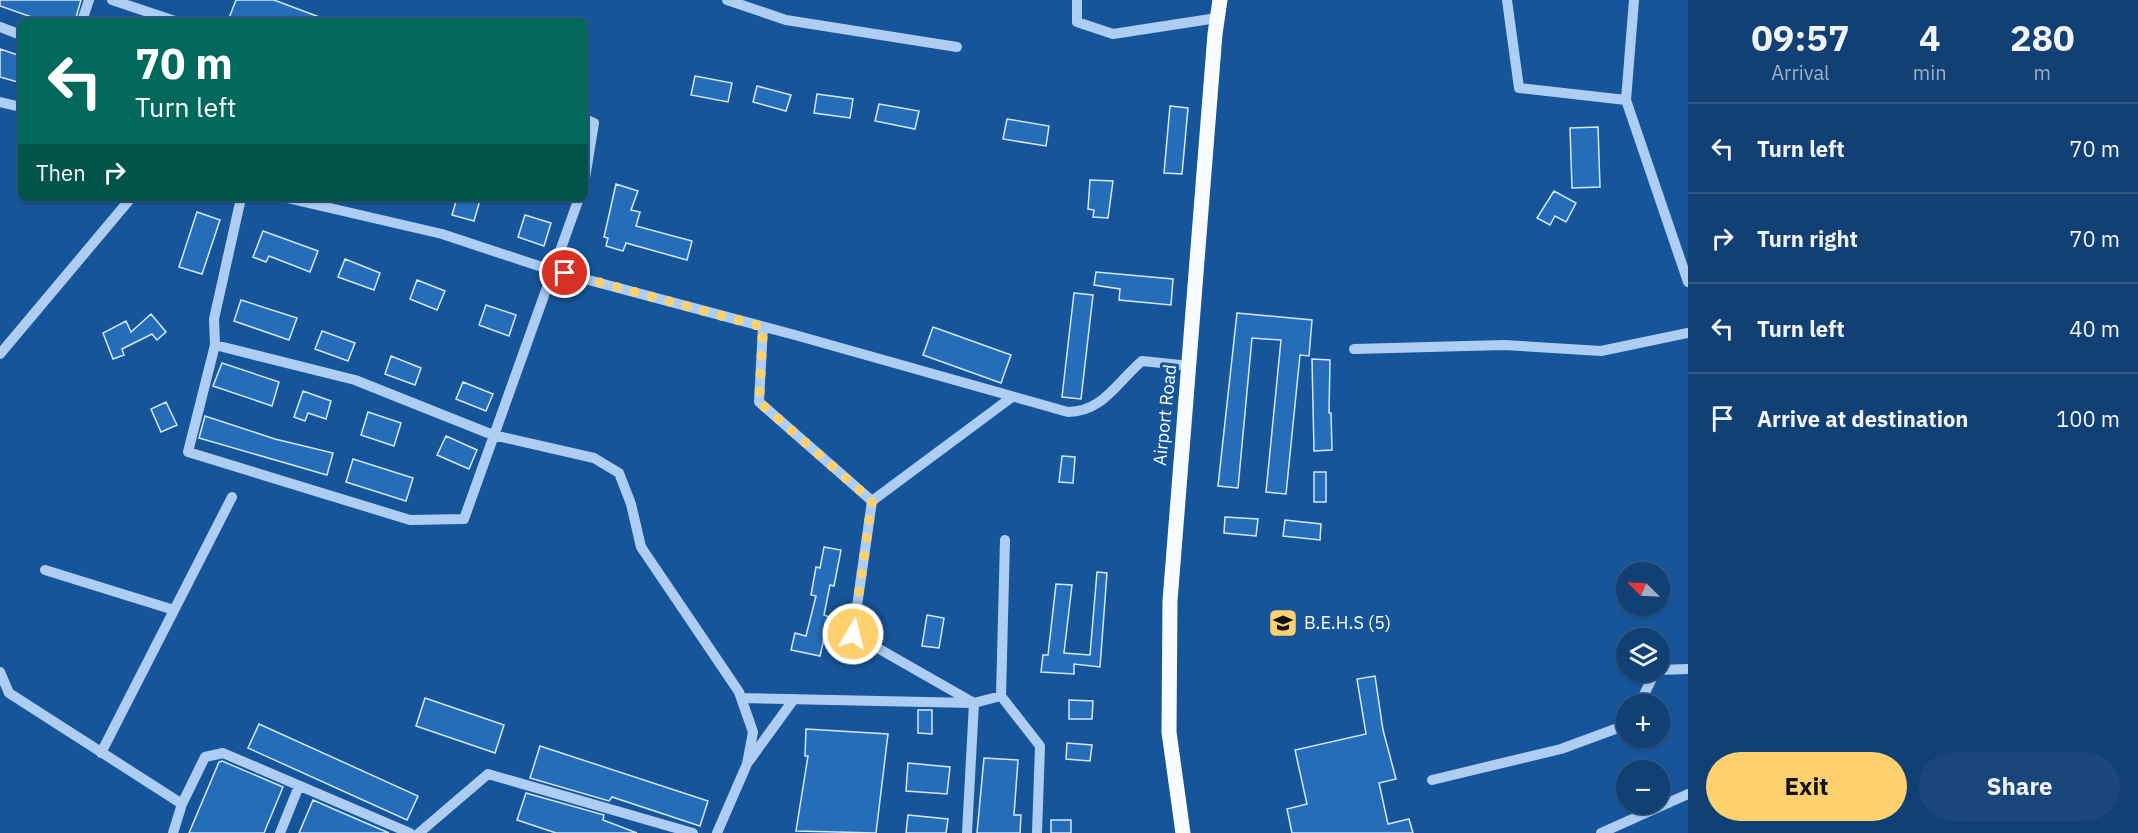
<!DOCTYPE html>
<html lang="en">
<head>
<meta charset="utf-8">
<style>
	:root { --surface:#114074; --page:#1a4779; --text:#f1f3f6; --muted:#9cafc5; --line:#305986; --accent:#ffd06e }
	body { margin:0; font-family:"IBM Plex Sans",sans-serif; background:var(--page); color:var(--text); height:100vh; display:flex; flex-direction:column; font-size:22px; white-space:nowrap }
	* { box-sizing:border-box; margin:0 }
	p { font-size:20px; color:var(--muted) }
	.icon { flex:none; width:33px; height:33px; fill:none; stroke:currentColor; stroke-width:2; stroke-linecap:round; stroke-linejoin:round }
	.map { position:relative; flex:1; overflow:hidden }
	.details { display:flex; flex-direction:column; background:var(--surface); width:450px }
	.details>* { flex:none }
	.top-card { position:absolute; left:18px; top:18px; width:570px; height:183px; border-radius:9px; box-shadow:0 2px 4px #0004,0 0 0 2px var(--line); background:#00695c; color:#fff; overflow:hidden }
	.needle { width:39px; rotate:294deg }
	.fabs { position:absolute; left:1616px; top:562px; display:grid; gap:12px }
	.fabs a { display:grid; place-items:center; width:54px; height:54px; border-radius:50%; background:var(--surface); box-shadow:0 2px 4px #0004,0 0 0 2px var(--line); font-size:30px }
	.pin { position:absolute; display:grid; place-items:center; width:51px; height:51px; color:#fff; margin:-26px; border:3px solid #fff; border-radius:50%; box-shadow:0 2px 6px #0007 }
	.me { position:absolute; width:66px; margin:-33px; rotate:8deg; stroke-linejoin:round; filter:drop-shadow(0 0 4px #0008) }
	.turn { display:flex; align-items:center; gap:21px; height:126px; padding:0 18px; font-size:27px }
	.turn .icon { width:78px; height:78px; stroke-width:2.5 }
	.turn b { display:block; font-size:42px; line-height:51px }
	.then { display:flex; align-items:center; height:57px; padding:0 18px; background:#0003; gap:12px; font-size:22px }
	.eta { display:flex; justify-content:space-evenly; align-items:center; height:102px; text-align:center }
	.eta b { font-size:36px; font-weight:800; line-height:42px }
	.cta { display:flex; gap:12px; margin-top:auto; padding:12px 18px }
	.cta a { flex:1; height:69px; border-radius:36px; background:var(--accent); color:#111; font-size:24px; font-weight:800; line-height:69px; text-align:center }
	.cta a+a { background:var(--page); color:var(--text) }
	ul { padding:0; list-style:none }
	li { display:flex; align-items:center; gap:18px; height:90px; padding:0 18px; border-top:2px solid var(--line) }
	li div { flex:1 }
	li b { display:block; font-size:22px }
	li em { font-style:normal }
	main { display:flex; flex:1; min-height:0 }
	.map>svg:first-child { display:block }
	.building { fill:#266db9; stroke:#d4e8fc; stroke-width:1.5 }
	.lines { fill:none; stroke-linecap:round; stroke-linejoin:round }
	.minor { stroke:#adcef2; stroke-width:10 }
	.major { stroke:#f8fbff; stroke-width:15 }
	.route { stroke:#ffd06e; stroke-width:10; stroke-dasharray:0 18 }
	.labels { text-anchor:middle; stroke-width:6; stroke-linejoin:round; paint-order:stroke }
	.street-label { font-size:18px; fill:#fff; stroke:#17559b }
	.poi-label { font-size:18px; fill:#fff; stroke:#17559b; text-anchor:start }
</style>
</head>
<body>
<main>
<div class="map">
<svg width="1688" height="833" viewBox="0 0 1688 833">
	<rect width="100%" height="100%" fill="#17559b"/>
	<path class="building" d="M0 0H81L75 21H43L0 6Z
		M236 0H274L330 21H238L229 18Z
		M0 49 21 56V83L0 77Z
		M695 76 732 83 728 102 691 95Z
		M757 86 791 95 786 111 753 102Z
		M817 94 853 99 850 118 814 113Z
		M879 104 919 111 915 129 875 121Z
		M1170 106 1188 108 1182 174 1164 173Z
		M1007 119 1049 126 1046 146 1003 139Z
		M1598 127 1600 187 1572 188 1570 128Z
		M1090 180 1113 181 1108 218 1093 217 1094 210 1088 209Z
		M616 184 638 191 631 210 640 212 636 226 692 241 687 260 626 243 623 251 606 246 608 238 604 237Z
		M1554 191 1576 203 1566 222 1555 216 1550 225 1537 218Z
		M457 198 480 200 474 221 452 215Z
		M197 212 220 220 202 274 179 267Z
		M525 215 551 223 544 246 518 237Z
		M263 231 318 251 310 272 269 256 266 262 253 257Z
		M345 259 380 273 374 290 338 277Z
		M1096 272 1173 279 1171 305 1119 300 1120 289 1094 285Z
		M417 280 445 291 437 310 410 299Z
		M1074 293 1093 295 1081 399 1062 397Z
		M241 300 297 318 289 340 234 321Z
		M486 305 516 315 509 336 479 325Z
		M1237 313 1312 320 1309 356 1300 355 1286 494 1266 492 1281 340 1252 338 1238 488 1218 486Z
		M151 314 166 332 157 340 152 334 122 349 124 355 113 359 103 333 126 321 131 332Z
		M933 327 1011 355 1001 383 923 355Z
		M322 331 355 343 348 361 315 349Z
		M391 356 421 368 415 385 385 374Z
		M1312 359 1330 360 1329 413H1331L1332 450 1314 451Z
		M222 363 279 382 272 406 213 386Z
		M463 382 493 394 486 411 456 399Z
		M303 391 331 401 326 419 308 413 305 421 294 417Z
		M166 402 177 425 161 432 151 409Z
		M368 412 401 423 394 446 361 435Z
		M205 416 275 439 333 453 327 475 199 438Z
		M446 436 477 450 469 469 437 455Z
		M1062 456 1075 457 1073 483 1059 482Z
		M353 459 413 478 406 501 346 482Z
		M1314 472H1326V502H1314Z
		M1225 517 1258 519 1256 536 1224 533Z
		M1285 520 1321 524 1320 540 1283 536Z
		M824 547 841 550 834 586 830 585 824 615 829 617 820 656 791 650 795 633 806 636 816 596 811 595 816 567 820 568Z
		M1097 572 1107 573 1100 667 1074 664V674L1041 672 1043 655H1048L1056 584 1072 585 1064 653 1090 655Z
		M927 615 944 618 939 648 922 646Z
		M1375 676 1383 730 1396 779 1379 783 1388 824 1409 819 1413 833H1292L1287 809 1307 804 1295 750 1366 734 1357 679Z
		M425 698 504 725 495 753 416 726Z
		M1069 700 1093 701 1092 719H1069Z
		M918 710H932V734L918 733Z
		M259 724 418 796 407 820 248 748Z
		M806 729 888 734 876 833 796 831 808 756H805Z
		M1067 743 1092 745 1090 761 1066 759Z
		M540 746 708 801 700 826 612 797 609 801 530 778Z
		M984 758 1018 760 1014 815H1021L1020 833H977Z
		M222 761 283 787 264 833H189L219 762Z
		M908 763 950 767 947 794 906 791Z
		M526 793 604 815 603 820 637 833H556L517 820Z
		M313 800 338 811 389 833H299Z
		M908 815 948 819 946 833H906Z
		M1051 820H1071V833H1051Z"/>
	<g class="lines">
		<path class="minor" d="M112 0 175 21
			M727 0 786 20 957 47
			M1077 0V22L1113 34 1217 18
			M1507 0 1519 88 1626 100
			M1634 0 1626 100 1688 282
			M82 21 89 0
			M0 27 21 35
			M0 102 21 107
			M585 119 594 123 585 178
			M241 198 214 319 215 345 188 452 410 520 464 519 579 198
			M287 198 442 234 551 270 795 335 1068 412C1103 412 1117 382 1142 361L1190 366
			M763 327 759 402 872 501 853 634 974 703
			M215 345 355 380 493 435 594 458 619 473 631 504 641 547 739 692 753 732 747 764 717 833
			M1354 349 1504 345 1601 351 1688 333
			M0 354 131 198
			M872 501 1012 397
			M45 570 174 610
			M1659 670 1688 669
			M0 672 9 693 182 804
			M1001 696 1040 746 1037 833
			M741 698 972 703
			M1639 705 1655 672
			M101 753 232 497
			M749 761 794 699
			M1432 780 1561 749 1626 725
			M173 833 182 804 205 757 223 753 410 833
			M280 833 299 786
			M419 833 488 774 693 833
			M967 833 974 703 1001 696 1005 540
			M1601 833 1688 794"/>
		<path class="major" d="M1183 833 1169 732 1170 601 1215 34 1220 0"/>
	</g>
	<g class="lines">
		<path class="route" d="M565 273 763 327 759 402 872 501 853 634"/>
	</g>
	<defs>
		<g id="school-square" transform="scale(1.5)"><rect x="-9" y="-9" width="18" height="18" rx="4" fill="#ffd06e" stroke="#17559b"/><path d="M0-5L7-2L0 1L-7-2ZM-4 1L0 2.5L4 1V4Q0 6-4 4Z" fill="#111"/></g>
	</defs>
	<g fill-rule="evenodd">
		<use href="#school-square" x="1283" y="623"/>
	</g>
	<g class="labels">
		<g class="street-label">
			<text transform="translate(1165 415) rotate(-84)" y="6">Airport Road</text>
		</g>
		<g class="poi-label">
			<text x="1304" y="629">B.E.H.S (5)</text>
		</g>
	</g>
</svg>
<div class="fabs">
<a><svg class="needle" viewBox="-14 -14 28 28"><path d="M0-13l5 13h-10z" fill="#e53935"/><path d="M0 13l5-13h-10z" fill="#9cafc5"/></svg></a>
<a><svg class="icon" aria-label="layers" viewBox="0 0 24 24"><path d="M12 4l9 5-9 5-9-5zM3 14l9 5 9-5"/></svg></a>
<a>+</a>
<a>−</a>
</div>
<div class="pin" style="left:565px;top:273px;background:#d93025"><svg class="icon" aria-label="arrive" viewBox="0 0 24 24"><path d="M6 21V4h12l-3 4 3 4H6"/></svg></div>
<svg class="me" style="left:853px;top:634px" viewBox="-20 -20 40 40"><circle r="17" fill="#ffd06e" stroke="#fff" stroke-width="3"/><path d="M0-11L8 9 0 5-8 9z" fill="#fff"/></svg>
<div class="top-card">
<div class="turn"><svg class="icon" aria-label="left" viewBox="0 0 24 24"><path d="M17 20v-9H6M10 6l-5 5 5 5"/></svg><div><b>70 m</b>Turn left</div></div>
<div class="then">Then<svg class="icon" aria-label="right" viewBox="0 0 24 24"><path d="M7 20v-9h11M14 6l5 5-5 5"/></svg></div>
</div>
</div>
<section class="details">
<div class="eta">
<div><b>09:57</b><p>Arrival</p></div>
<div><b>4</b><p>min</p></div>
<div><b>280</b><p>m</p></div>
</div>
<ul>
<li><svg class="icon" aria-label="left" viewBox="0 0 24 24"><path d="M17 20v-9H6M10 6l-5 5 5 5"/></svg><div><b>Turn left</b></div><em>70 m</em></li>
<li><svg class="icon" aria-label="right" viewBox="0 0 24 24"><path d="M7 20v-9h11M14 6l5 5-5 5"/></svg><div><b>Turn right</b></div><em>70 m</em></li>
<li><svg class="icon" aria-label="left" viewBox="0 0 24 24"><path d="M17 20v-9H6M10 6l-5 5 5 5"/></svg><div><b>Turn left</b></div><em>40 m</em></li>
<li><svg class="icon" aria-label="arrive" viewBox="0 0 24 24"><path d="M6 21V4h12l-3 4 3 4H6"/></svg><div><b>Arrive at destination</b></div><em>100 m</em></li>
</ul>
<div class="cta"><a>Exit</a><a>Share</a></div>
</section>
</main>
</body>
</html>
